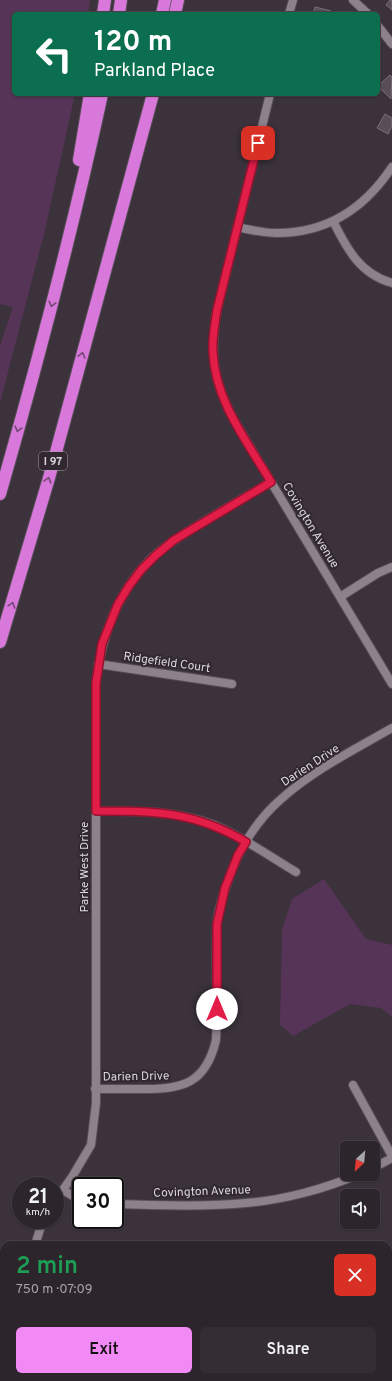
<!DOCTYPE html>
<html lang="en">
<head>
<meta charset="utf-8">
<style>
	:root { --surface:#2c262c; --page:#342e34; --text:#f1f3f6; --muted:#a6a5a9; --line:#484348; --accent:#f18af4 }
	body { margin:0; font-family:Overpass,sans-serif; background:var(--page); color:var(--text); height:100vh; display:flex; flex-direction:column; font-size:15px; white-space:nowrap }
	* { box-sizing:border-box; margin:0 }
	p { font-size:13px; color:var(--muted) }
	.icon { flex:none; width:22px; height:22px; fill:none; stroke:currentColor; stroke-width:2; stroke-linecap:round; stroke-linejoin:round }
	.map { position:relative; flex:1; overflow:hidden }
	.drawer { position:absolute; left:0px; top:1241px; width:392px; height:140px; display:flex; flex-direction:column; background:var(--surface); border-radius:12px 12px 0 0; box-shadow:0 1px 3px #0004,0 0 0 1px var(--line) }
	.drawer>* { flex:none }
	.top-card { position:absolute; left:12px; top:12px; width:368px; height:84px; border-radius:6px; box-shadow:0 1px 3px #0004,0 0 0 1px var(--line); background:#0b6e4f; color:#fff; overflow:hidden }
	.needle { width:26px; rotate:206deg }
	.controls { position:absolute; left:340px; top:1141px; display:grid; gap:8px }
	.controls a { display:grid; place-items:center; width:40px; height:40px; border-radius:6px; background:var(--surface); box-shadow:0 1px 3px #0004,0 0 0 1px var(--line); font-size:20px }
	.speed { position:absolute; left:12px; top:1177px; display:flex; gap:8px; font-size:20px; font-weight:700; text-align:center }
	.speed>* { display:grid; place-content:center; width:52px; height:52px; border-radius:50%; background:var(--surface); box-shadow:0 1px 3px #0004,0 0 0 1px var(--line); line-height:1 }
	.speed small { font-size:10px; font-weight:400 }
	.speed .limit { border:2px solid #111; border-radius:6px; background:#fff; color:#111 }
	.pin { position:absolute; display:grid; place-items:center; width:34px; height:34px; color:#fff; margin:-17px; border-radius:8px; box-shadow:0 2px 6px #0006 }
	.me { position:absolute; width:44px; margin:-22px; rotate:0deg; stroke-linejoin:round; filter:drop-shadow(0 0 3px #0008) }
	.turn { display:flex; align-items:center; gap:14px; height:84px; padding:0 16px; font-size:18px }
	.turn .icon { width:52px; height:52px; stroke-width:2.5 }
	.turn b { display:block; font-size:28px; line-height:34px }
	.round { display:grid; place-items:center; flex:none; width:42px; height:42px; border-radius:6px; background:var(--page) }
	.overview { display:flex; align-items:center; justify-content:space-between; height:68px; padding:0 16px }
	h1 { font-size:24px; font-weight:600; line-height:30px; color:#1e9e55 }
	.primary-button { display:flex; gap:8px; margin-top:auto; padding:8px 16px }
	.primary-button a { flex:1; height:46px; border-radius:6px; background:var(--accent); color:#111; font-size:16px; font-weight:600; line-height:46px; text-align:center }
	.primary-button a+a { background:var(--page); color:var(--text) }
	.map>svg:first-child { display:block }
	.green { fill:#563457 }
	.building { fill:#584e58; stroke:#7a6f7a }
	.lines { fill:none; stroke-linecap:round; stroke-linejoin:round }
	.service-casing { stroke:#564e56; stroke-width:6 }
	.minor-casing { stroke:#564e56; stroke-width:10 }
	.motorway-casing { stroke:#564e56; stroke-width:14 }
	.service { stroke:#8d828c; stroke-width:4 }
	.minor { stroke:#8d828c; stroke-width:8 }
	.motorway { stroke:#d978db; stroke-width:12 }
	.oneway { stroke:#744875 }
	.route-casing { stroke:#92132f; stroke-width:10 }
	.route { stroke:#e11d48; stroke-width:7 }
	.labels { text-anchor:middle; stroke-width:4; stroke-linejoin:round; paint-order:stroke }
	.shield { fill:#312831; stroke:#a9a2a9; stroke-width:1 }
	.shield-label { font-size:11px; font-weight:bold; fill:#ddd7dd }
	.street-label { font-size:12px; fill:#ddd7dd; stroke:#312831 }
</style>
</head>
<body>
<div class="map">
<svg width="392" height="1381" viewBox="0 0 392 1381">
	<rect width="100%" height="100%" fill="#3b323b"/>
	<path class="green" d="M0 0H90L88 14H14V94H75L45 230 0 403V346L13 307 0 304Z
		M324 879 366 939 392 945V1017L381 1008 350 1004 293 1036 280 1025 282 930 292 899Z"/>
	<path class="building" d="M390 0H392V10L386 5Z
		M315 7 331 11 330 14H313Z
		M390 75 392 77 391 99 378 86Z
		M385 114 392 118V126L388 134 377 128Z
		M129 1377H217V1381H153Z
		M365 1377H373L379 1381H362Z"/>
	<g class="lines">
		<g class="service-casing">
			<path id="service" d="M0 1348 4 1349"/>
		</g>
		<g class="minor-casing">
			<path id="minor" d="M353 0 368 14
				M289 14 293 0
				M378 26 392 44
				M270 94 217 310C210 354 212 380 234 420L392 684
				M333 221C347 249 360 274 392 283
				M237 227C250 230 264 233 277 233 327 233 365 208 392 167
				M340 597 378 573 392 567
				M98 664 232 684
				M96 811C135 811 176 810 214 825 243 837 269 856 296 872
				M353 1085 392 1156
				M95 1089C111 1089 126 1089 141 1089 183 1090 206 1083 216 1040 218 1001 215 963 217 924 218 909 224 892 229 878 239 849 257 820 280 800 313 770 354 750 392 728
				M373 1168 392 1158
				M63 1190 81 1201
				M55 1201 72 1177 91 1145 96 1103V683C102 633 118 590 155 555 169 543 185 533 200 524 224 509 247 496 271 482
				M115 1204C159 1205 203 1207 246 1203 283 1200 325 1189 359 1174
				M35 1245 43 1220
				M0 1280 4 1281
				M33 1381V1377"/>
		</g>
		<g class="motorway-casing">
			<path id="motorway" d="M103 14 105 0
				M119 14 121 0
				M162 14 165 0
				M175 14 178 0
				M79 160 90 94
				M0 494C38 362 73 228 102 94
				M0 642 49 478 153 94"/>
		</g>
		<use href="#service" class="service"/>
		<use href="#minor" class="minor"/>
		<use href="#motorway" class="motorway"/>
	</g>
	<defs><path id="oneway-chevron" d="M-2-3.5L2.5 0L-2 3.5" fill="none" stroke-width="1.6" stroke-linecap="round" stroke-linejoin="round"/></defs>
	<g class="oneway">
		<use href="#oneway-chevron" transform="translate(52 304) rotate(104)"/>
		<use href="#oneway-chevron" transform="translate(82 355) rotate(-75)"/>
		<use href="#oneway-chevron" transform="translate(18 429) rotate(105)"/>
		<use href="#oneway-chevron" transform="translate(48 480) rotate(-74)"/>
		<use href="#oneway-chevron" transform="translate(12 605) rotate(-73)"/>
	</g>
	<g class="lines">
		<g class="route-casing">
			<path id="route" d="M217 1009V924L225 888 238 855 246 842C194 811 154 811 96 811V683L102 644 118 604 129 586 141 570 156 555 174 540 271 482C247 441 215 401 213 352 212 338 215 324 217 310L258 143"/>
		</g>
		<use href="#route" class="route"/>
	</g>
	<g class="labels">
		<rect class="shield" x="39" y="452" width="28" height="18" rx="3"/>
		<g class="shield-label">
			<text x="53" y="465">I 97</text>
		</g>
		<g class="street-label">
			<text transform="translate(311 525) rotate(59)" y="4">Covington Avenue</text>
			<text transform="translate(167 662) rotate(8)" y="4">Ridgefield Court</text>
			<text transform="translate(310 765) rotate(-33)" y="4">Darien Drive</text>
			<text transform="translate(84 867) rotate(-90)" y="4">Parke West Drive</text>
			<text transform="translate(136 1076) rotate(-1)" y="4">Darien Drive</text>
			<text transform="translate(202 1191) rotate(-2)" y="4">Covington Avenue</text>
		</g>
	</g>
</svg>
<div class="controls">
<a><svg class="needle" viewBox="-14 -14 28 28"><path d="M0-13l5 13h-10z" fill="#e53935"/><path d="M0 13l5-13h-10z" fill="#a6a5a9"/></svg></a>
<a><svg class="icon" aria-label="sound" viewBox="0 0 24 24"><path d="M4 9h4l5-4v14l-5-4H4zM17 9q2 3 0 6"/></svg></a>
</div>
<div class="speed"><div>21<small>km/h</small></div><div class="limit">30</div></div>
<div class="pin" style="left:258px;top:143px;background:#d93025"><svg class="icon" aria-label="arrive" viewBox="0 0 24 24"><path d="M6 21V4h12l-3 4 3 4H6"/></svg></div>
<svg class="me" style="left:217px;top:1009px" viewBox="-20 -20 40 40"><circle r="19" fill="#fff"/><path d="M0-13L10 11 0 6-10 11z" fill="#e11d48"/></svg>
<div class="top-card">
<div class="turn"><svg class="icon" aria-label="left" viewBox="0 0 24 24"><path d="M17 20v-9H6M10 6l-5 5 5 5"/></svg><div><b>120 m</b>Parkland Place</div></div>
</div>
<section class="drawer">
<div class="overview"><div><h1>2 min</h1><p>750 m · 07:09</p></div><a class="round" style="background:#d93025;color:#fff"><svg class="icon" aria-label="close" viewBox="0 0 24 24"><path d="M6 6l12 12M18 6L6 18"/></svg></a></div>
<div class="primary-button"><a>Exit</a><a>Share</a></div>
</section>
</div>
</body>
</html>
